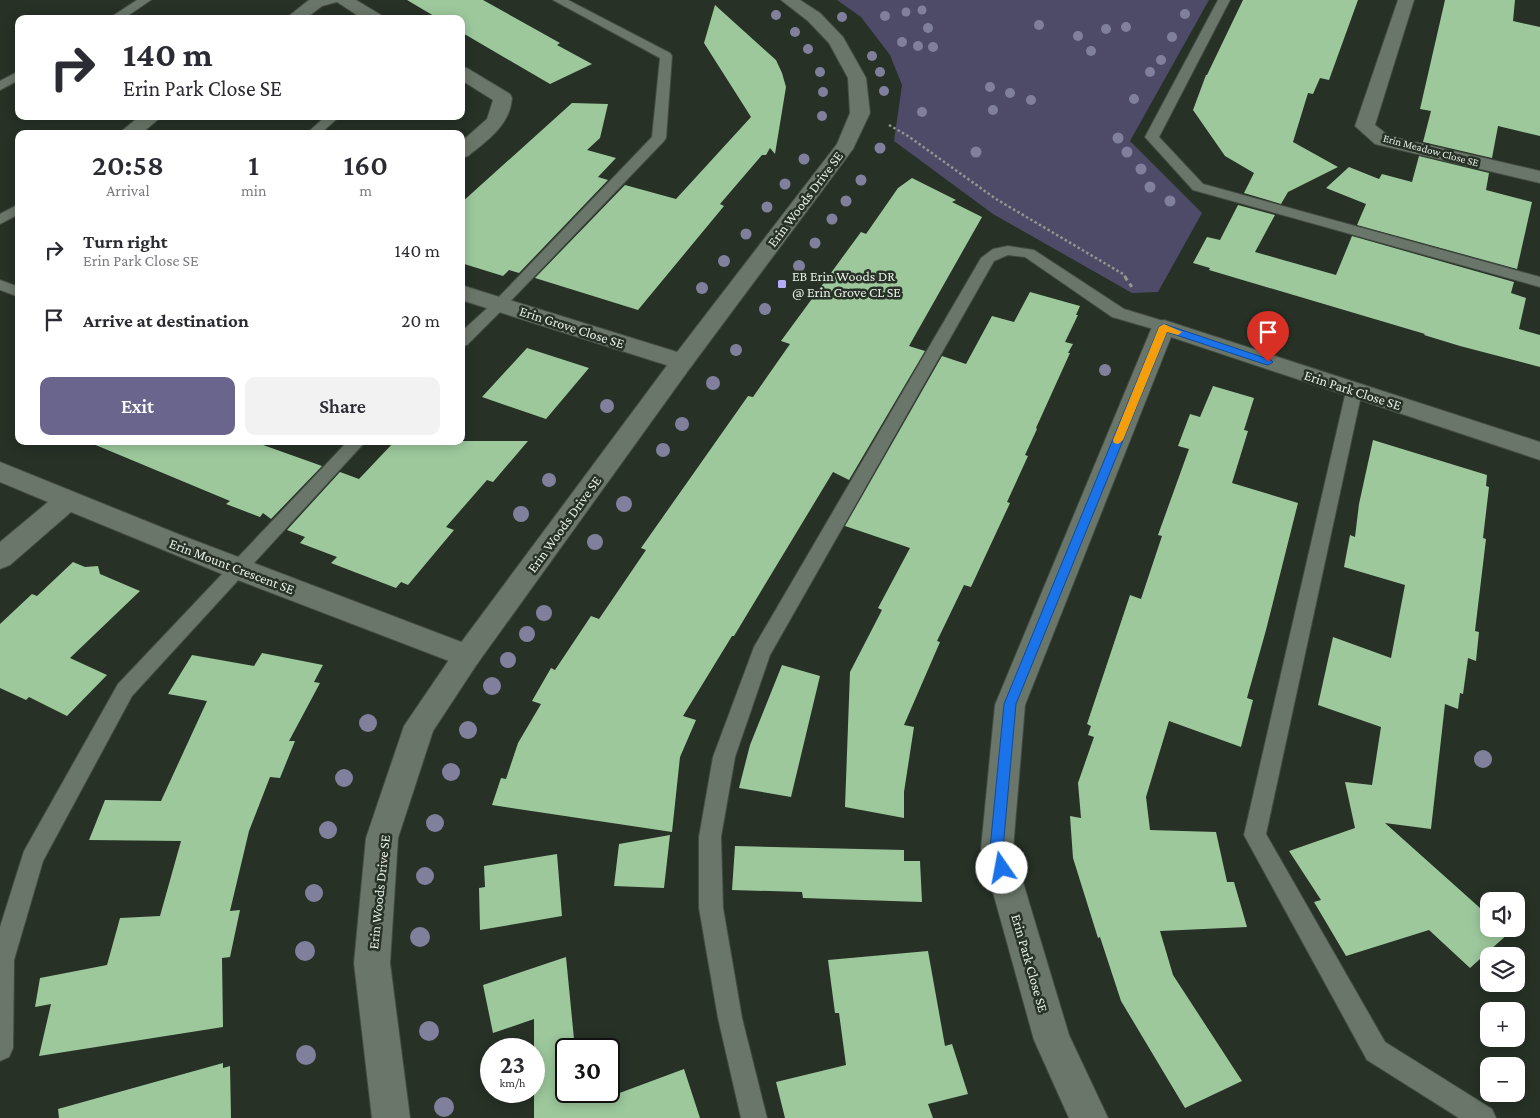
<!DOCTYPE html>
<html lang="en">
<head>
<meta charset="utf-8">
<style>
	:root { --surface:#fff; --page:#f2f2f3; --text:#2b2b33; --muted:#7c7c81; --accent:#69658c }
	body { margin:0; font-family:"Crimson Pro",serif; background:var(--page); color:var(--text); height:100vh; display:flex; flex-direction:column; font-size:19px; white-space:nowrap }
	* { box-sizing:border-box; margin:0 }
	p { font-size:16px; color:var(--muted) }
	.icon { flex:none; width:28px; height:28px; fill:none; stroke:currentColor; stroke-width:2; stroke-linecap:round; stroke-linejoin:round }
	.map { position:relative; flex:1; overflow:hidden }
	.details { position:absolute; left:15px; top:130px; width:450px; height:315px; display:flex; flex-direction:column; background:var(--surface); border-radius:10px; box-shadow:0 2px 12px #0003 }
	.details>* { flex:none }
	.banner { position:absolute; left:15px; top:15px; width:450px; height:105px; border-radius:10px; box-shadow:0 2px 12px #0003; background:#fff; color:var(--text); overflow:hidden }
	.buttons { position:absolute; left:1480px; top:892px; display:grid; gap:10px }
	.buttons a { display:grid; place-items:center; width:45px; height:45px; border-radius:10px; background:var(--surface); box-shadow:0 2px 12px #0003; font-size:25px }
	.speed { position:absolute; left:480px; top:1038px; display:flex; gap:10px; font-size:25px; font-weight:700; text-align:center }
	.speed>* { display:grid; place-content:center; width:65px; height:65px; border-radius:50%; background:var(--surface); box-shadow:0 2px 12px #0003; line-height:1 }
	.speed small { font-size:12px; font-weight:400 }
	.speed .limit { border:2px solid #111; border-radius:8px; background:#fff; color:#111 }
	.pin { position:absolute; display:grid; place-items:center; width:42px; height:42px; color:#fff; margin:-51px -21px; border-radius:50% 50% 50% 0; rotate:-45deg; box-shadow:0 0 5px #0007 }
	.pin .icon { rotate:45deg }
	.me { position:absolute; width:55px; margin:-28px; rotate:348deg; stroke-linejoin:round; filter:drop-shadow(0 0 4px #0008) }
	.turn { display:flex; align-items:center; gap:18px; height:105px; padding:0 25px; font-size:22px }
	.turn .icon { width:65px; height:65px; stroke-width:2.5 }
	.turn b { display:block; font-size:35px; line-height:42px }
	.eta { display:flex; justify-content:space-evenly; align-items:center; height:85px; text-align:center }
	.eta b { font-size:30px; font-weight:600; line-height:35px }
	.cta { display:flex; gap:10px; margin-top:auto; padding:10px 25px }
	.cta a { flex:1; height:58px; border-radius:10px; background:var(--accent); color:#fff; font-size:20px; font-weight:600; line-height:58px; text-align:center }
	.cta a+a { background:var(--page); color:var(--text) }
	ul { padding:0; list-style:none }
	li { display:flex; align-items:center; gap:15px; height:70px; padding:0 25px }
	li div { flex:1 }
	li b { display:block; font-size:19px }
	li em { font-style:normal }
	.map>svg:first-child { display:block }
	.green { fill:#4e4b68 }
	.building { fill:#9dc89c }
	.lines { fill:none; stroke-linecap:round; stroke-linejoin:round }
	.lane-casing { stroke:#434c43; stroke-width:2 }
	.street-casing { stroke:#434c43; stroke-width:2 }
	.secondary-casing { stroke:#434c43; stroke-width:2 }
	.path-far1 { stroke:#909890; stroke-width:2.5; stroke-dasharray:2.5 2.5; stroke-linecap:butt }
	.path { stroke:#909890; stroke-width:3; stroke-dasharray:4 4; stroke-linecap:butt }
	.lane { fill:#6a7669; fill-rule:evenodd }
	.street { fill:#6a7669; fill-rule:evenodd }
	.secondary { fill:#6a7669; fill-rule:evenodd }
	.tree { fill:#80809d }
	.route { fill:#1a73e8; stroke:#114b97 }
	.slow { fill:#f59e0b }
	.poi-dot { fill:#b5acf8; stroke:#273126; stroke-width:2 }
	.labels { text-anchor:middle; stroke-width:5; stroke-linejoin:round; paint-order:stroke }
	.far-street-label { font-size:11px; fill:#e7eee7; stroke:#273126 }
	.street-label { font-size:14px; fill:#e7eee7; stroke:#273126 }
	.poi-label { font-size:14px; fill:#e7eee7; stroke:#273126; text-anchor:start }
</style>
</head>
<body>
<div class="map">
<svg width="1540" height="1118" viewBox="0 0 1540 1118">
	<rect width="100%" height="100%" fill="#273126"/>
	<path class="green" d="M837 0H1209L1130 141 1202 213 1158 292 1132 293 993 214 894 141 902 85 890 55 861 17Z"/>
	<path class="building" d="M407 0H483L560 43 557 45 592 64 550 84 461 32V19H439Z
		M1243 0H1358L1329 80 1320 78 1313 94 1308 93 1293 142 1338 167 1288 192 1281 204 1244 193 1254 173 1225 156 1193 110 1206 75H1207Z
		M1445 0H1515L1513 21 1540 27V136L1498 126 1492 158 1423 142 1431 111 1420 109Z
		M715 5 776 60 782 73 786 87 775 154 770 148 766 155H762L720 204 724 206 638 310 535 278 625 185 676 199 751 117 704 43Z
		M572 103 608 104 600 138 587 150 616 158 598 177 608 180 519 273 509 270 503 276 461 263V203Z
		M1419 156 1489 173 1486 190 1532 202 1517 269 1357 225 1366 204 1326 188 1349 167 1379 179 1382 174 1412 182Z
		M912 178 956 200 952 202 982 217 909 346 925 351 849 480 833 472 734 636H732L683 716 696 720 680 757 672 832 492 805 501 778 506 779 518 743 541 704 532 701 551 668 555 670 591 616 599 619 646 550 641 548 748 396 753 397 790 344 781 341 861 232 866 234 898 188Z
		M1238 205 1275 215 1255 252 1336 275 1352 236 1514 282 1511 293 1526 298 1519 329 1540 335V367L1460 346 1424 335 1425 334 1209 270 1210 268 1193 263 1207 237 1220 240Z
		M1030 292 1080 306 1076 315H1078L1065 342 1073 344 1068 353H1070L1036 428 1037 429 1025 455 1028 456 1007 502 1010 503 971 587 964 585 937 641 940 642 904 725 914 727 904 792V818L845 807 850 672 882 610 878 608 910 548 845 526 942 356 966 364 992 316 1014 322Z
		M527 348 589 368 546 419 482 397Z
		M1213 386 1254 398 1244 430 1248 431 1232 483 1298 503 1266 630 1247 698 1253 700 1241 747 1169 721 1146 797 1150 830 1216 832 1227 882H1234L1247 927 1160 931 1173 975 1242 1081 1185 1108 1121 1001 1100 937 1098 938 1073 858 1070 816 1081 818 1078 783 1094 737 1088 735 1091 726 1087 724 1130 595 1141 599 1162 536 1158 535 1189 449 1178 446 1190 414 1200 417Z
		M1373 440 1487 475 1486 486 1489 487 1483 538 1486 539 1475 631 1479 632 1476 661 1468 658 1463 694 1460 693 1458 709 1445 704 1431 829 1385 823 1489 916V929H1504L1509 933 1470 968 1429 930 1346 956 1314 902 1321 900 1289 851 1355 828 1345 782 1372 785 1381 727 1318 705 1333 637 1391 658 1405 585 1344 567 1350 535 1355 537 1359 504Z
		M86 441H252L322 466 271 519 263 513 260 517 226 504 230 501Z
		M395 441H528L493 482 487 480 446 527 454 530 408 585 401 582 396 588 331 563 337 557 300 543 305 537 287 530 340 472 359 479Z
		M73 562 85 567 98 566 100 574 140 591 70 658 107 675 67 716 29 697 26 700 0 688V624L32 594 37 596Z
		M262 653 323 665 314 682 320 683 289 741H295L280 778 270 777 249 831 230 911 240 910 230 957 222 958 223 1027 39 1056 51 1004 35 1007 40 978 107 965 120 918 160 916 181 841 89 840 105 800 161 801 207 701 168 694 192 655 254 666Z
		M782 665 820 676 791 797 739 788 750 745Z
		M670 835 664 888 614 886 619 844Z
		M735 846 904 850V861H920L922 902 803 898 802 892 732 890Z
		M557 854 562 916 480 930 479 888 485 887 484 866Z
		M928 951 945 1046 952 1044 968 1094 928 1104 933 1118H785L776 1082 846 1065 839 1013H835L828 960Z
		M566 957 575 1049H566V1091H596L598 1101 684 1069 700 1118H534V1019L493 1033 483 985Z
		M223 1063V1068L230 1066 231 1118H59L58 1109Z"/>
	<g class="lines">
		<g class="lane-casing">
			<path id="lane" d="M137 0H151L123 19H108Z
				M553 0H568L670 53 672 56 666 138 664 141 505 307 467 345 461 346V332L495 301 652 137 660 58Z
				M1218 0H1230L1159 137 1203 184 1540 277V287L1193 190 1145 137Z
				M19 71V80L0 90V81Z
				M326 116H340L320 134H306Z
				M19 204V214L0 224V214Z
				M1008 246 1034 250 1124 309 1170 323 1172 327 1170 331 1164 332 1112 317 1025 257 1008 255 994 261 770 655 735 757 721 837 723 908 742 1018 767 1118H741L718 1018 699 908V837L713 757 754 647 981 258 993 249Z
				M0 280 19 287V297L0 290Z
				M1354 385 1360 387 1362 391 1266 834 1385 1042 1492 1109 1496 1118H1459L1367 1060 1244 835 1346 391 1348 387Z
				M348 441H366L132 696 43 861 14 960 13 1048 9 1057 0 1061V927L24 851 118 684Z"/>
		</g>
		<g class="street-casing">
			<path id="street" d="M309 0H356L381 15 383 19H363L337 2 322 6 305 19H285Z
				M1398 0H1414L1375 125 1389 136 1540 171V183L1375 144 1355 126Z
				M461 67 467 68 510 94 512 98C510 125 488 140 468 156L461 158V142L487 119 493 100 461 80Z
				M140 116H162L141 134H118Z
				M461 285 690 356 694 362 690 368 682 370 461 300Z
				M1164 320 1540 442V460L1171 337 1025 705 1013 849 1069 1035 1108 1118H1069L1034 1040 981 849 995 705 1152 327 1156 322Z
				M0 462 183 536 477 648 482 656 477 664 467 668 457 664 222 574 71 512 10 565 0 569V542L48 502 0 482Z"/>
		</g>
		<g class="secondary-casing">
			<path id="secondary" d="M781 0H800L820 13 843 37 866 78 870 113 853 149 690 368 477 664 433 731 398 838 390 963 410 1118H372L354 963 366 838 404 726 457 648 674 356 837 144 850 113 848 78 829 43 808 21Z"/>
		</g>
		<path class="path-far1" d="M889 125 908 136 996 199 1123 274 1126 278"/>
		<path class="path" d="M1125 277 1134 290"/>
		<use href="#lane" class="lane"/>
		<use href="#street" class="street"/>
		<use href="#secondary" class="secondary"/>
	</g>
	<g class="tree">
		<circle cx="922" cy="10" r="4.5"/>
		<circle cx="906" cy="12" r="4.5"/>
		<circle cx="1185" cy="14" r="5"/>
		<circle cx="776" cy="15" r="5"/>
		<circle cx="885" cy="16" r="5"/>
		<circle cx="842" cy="17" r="5"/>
		<circle cx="1039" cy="25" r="5"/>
		<circle cx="1126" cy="27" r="5"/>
		<circle cx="928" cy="28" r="5"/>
		<circle cx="1106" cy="29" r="5"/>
		<circle cx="795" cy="32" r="5"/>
		<circle cx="1078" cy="36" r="5"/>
		<circle cx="1172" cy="37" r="5"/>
		<circle cx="902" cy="42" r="5"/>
		<circle cx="918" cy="46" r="5"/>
		<circle cx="933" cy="47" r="5"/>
		<circle cx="808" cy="49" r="5"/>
		<circle cx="1091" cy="51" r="5"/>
		<circle cx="872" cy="56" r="5"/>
		<circle cx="1161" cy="60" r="5"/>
		<circle cx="820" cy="72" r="5"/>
		<circle cx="880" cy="72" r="5"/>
		<circle cx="1150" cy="72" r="5"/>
		<circle cx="990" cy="87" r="5"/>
		<circle cx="884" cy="91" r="5"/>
		<circle cx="823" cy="92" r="5"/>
		<circle cx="1010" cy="93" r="5"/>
		<circle cx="1134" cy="99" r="5"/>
		<circle cx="1031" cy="100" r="5"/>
		<circle cx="993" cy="110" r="5"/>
		<circle cx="922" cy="112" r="5"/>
		<circle cx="822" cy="116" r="5"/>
		<circle cx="1118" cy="138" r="5.5"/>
		<circle cx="880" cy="148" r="5.5"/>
		<circle cx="976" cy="152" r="5.5"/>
		<circle cx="1127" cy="152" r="5.5"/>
		<circle cx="804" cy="159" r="5.5"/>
		<circle cx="1141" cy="169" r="5.5"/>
		<circle cx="861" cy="180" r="5.5"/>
		<circle cx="785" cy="184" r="5.5"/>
		<circle cx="1150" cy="187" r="5.5"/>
		<circle cx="846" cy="201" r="5.5"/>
		<circle cx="1170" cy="201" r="5.5"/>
		<circle cx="767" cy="207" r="5.5"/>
		<circle cx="832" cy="219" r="5.5"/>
		<circle cx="746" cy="234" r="5.5"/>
		<circle cx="815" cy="243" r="5.5"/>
		<circle cx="724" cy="261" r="6"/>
		<circle cx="799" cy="266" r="6"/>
		<circle cx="702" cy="288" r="6"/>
		<circle cx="765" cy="309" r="6"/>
		<circle cx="736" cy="350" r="6"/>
		<circle cx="1105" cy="370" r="6"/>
		<circle cx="713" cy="383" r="7"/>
		<circle cx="607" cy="406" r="7"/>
		<circle cx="682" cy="424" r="7"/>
		<circle cx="663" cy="450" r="7"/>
		<circle cx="549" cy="480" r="7"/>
		<circle cx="624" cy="504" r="8"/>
		<circle cx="521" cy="514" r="8"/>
		<circle cx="595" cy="542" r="8"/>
		<circle cx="544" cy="613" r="8"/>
		<circle cx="527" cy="634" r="8"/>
		<circle cx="508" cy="660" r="8"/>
		<circle cx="492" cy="686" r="9"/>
		<circle cx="368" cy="723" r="9"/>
		<circle cx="468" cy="730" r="9"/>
		<circle cx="1483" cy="759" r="9"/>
		<circle cx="451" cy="772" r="9"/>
		<circle cx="344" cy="778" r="9"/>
		<circle cx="435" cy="823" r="9"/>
		<circle cx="328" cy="830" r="9"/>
		<circle cx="425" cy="876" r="9"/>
		<circle cx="314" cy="893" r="9"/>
		<circle cx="420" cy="937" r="10"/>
		<circle cx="305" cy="951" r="10"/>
		<circle cx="429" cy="1031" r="10"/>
		<circle cx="306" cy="1055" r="10"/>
		<circle cx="444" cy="1107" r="10"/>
	</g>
	<path class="route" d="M1164 324 1271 360 1273 362 1268 365 1264 364 1167 332 1016 704 1003 849 1009 868 1007 873 1002 875 997 873 990 849 1004 704 1159 327Z"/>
	<path class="slow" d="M1164 324 1182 332 1178 335 1167 332 1123 440 1118 444 1114 443 1113 440 1159 327Z"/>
	<rect class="poi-dot" x="777" y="279" width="10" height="10" rx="2.5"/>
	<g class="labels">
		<g class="far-street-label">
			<text transform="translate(1431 150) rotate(15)" y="4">Erin Meadow Close SE</text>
		</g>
		<g class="street-label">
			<text transform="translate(805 199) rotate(-53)" y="5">Erin Woods Drive SE</text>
			<text transform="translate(572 327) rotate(18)" y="5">Erin Grove Close SE</text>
			<text transform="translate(1353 390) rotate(18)" y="5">Erin Park Close SE</text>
			<text transform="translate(564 524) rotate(-54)" y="5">Erin Woods Drive SE</text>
			<text transform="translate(232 566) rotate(21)" y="5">Erin Mount Crescent SE</text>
			<text transform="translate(379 892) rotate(-84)" y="5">Erin Woods Drive SE</text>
			<text transform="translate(1030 963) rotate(74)" y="5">Erin Park Close SE</text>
		</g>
		<g class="poi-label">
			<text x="792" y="281">EB Erin Woods DR<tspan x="792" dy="16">@ Erin Grove CL SE</tspan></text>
		</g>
	</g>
</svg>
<div class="buttons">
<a><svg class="icon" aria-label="sound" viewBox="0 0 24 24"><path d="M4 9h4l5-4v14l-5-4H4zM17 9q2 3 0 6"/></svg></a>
<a><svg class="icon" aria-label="layers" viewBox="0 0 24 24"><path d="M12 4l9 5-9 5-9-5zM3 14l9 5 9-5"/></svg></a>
<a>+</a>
<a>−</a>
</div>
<div class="speed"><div>23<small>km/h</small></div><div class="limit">30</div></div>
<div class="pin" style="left:1268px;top:362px;background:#d93025"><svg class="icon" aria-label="arrive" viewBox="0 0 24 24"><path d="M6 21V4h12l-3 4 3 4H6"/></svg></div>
<svg class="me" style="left:1002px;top:868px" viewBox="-20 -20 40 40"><circle r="19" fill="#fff"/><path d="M0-13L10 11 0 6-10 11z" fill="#1a73e8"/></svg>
<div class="banner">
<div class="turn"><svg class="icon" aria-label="right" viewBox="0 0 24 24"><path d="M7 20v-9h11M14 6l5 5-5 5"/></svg><div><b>140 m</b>Erin Park Close SE</div></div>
</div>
<section class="details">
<div class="eta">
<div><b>20:58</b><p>Arrival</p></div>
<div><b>1</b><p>min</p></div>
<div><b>160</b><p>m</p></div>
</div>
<ul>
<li><svg class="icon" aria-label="right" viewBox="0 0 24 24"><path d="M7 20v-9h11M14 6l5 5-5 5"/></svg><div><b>Turn right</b><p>Erin Park Close SE</p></div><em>140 m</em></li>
<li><svg class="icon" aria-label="arrive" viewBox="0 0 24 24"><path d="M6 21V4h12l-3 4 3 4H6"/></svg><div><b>Arrive at destination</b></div><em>20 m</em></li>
</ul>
<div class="cta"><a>Exit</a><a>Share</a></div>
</section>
</div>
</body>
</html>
